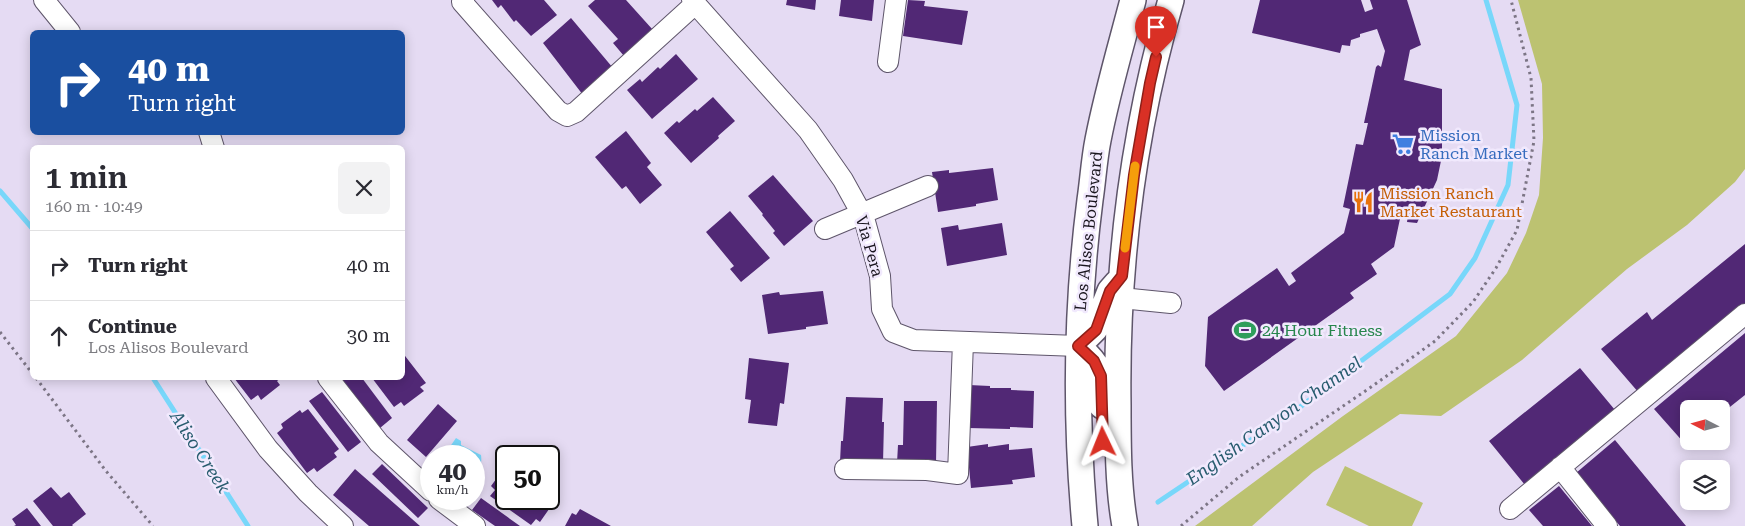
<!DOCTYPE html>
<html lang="en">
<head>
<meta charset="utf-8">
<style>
	:root { --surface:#fff; --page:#f2f2f3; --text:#2b2b33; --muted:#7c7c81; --line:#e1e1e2 }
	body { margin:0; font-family:"Roboto Serif",serif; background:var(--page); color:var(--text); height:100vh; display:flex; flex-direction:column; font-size:19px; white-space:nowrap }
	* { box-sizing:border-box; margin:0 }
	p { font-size:16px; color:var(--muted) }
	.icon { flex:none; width:28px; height:28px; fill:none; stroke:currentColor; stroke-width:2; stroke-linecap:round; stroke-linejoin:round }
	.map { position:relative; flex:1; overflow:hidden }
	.sheet { position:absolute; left:30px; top:145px; width:375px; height:235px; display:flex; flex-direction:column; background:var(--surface); border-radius:8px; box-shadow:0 2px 12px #0003 }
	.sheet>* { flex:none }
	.banner { position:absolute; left:30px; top:30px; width:375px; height:105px; border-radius:8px; box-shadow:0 2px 12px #0003; background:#1a4fa0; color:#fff; overflow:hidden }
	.needle { width:32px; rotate:276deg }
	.controls { position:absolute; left:1680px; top:400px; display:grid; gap:10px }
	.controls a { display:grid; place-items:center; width:50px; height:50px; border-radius:8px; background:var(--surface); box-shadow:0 2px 12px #0003; font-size:25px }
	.speed { position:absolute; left:420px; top:445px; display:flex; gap:10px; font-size:25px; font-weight:700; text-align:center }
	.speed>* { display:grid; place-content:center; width:65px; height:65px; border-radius:50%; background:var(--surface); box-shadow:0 2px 12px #0003; line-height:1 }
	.speed small { font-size:12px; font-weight:400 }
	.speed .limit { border:2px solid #111; border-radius:8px; background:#fff; color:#111 }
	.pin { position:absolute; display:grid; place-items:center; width:42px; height:42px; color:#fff; margin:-51px -21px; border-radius:50% 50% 50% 0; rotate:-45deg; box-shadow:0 0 5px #0007 }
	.pin .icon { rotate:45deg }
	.me { position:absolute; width:55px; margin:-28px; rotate:358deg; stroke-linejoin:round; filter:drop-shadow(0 0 4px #0008) }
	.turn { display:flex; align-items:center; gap:18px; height:105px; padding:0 15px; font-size:22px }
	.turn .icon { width:65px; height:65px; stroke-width:2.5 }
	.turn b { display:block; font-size:35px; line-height:42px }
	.round { display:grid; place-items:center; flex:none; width:52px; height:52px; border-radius:8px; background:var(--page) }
	.overview { display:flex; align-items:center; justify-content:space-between; height:85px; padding:0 15px }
	h1 { font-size:30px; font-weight:600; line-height:38px }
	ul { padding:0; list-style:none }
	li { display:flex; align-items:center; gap:15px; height:70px; padding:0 15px; border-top:1px solid var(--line) }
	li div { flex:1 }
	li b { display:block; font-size:19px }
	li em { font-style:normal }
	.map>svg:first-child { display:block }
	.green { fill:#bcc271 }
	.water { fill:#78d7fa }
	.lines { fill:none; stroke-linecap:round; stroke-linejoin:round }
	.stream { stroke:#78d7fa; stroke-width:5 }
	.building { fill:#512875 }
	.minor-casing { stroke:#5e556a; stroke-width:22 }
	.major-casing { stroke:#5e556a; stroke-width:28 }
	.path { stroke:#7c7585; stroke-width:3; stroke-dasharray:2.5 4; stroke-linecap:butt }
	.minor { stroke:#fff; stroke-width:20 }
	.major { stroke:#fff; stroke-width:25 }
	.route-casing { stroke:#8d1f18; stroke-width:12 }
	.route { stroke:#d93025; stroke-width:9 }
	.slow { stroke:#f59e0b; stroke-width:9 }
	.labels { text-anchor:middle; stroke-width:5; stroke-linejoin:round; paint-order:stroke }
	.shop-label { font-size:16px; fill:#366cbe; stroke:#f1e9fd; text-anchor:start }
	.food-label { font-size:16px; fill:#c56008; stroke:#f1e9fd; text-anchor:start }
	.street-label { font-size:16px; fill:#19151e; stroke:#f1e9fd }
	.leisure-label { font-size:16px; fill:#27864d; stroke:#f1e9fd; text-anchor:start }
	.water-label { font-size:18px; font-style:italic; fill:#285c6f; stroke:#f1e9fd }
</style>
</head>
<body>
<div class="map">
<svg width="1745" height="526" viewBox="0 0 1745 526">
	<rect width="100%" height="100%" fill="#e5dbf3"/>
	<path class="green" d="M1518 0H1745V169L1735 182 1687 225 1627 269 1522 360 1441 416 1400 414 1313 472 1252 526H1195L1343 416 1456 336 1507 273 1526 233 1539 195 1543 138 1542 84Z
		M1345 466 1423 503 1412 526H1369L1326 505Z"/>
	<path class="water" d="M456 438 461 441V445L481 455C482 463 481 467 474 471V456H450L445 454Z"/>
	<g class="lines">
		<path class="stream" d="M0 191 32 228
			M153 378 248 526
			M1158 502 1300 407 1450 294 1475 258 1508 185 1517 105 1486 0"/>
	</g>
	<path class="building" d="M492 0H544L557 15 531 36 516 20 514 22 501 5 498 8Z
		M595 0H626L653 30 624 56 613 43 618 39 588 6Z
		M787 0H816L815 10 786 5Z
		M841 0H874L872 21 839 16Z
		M908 0 925 1 924 6 968 11 962 45 903 36Z
		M1260 0H1361L1365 12 1373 9 1370 0H1407L1421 45 1410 50 1404 80 1442 89V156L1437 180 1417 223 1407 222 1408 215 1401 214 1394 247 1371 264 1377 274 1350 293 1354 298 1224 391 1205 366 1208 317 1277 268 1289 286 1296 281 1291 273 1344 233 1350 209 1343 207 1356 144 1363 145 1368 123H1364L1376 67 1378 65 1381 67 1385 51 1377 29 1360 34V37L1351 40 1350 46 1342 45 1340 53 1252 33Z
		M571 18 613 68 583 95 543 43Z
		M676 54 698 79 652 119 627 90 640 79 642 82 658 67 660 69Z
		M713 97 735 121 718 136 719 138 691 163 664 133 677 121 679 123 695 109 697 111Z
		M626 131 651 163 647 167 662 185 640 204 626 186 622 189 595 157Z
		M993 168 998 200 976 204V206L938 212 932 172 949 170V173Z
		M773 175 813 221 784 246 773 233 775 231 762 215 763 214 748 196Z
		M730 211 770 258 741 282 730 269 734 266 706 232Z
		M1002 223 1007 255 947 266 941 228 958 225 959 230Z
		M1745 244V304L1639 393 1601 349 1647 312 1652 320Z
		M823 291 828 324 806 327V329L768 334 762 295 779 292 780 295Z
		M1745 333V395L1721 414V409H1689V441L1685 444 1654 409Z
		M402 352 426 383 420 387 424 391 404 406 401 402 394 407 372 378H402Z
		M749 358 789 363 784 404 780 403 777 426 748 423 751 400 745 399Z
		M1580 368 1615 410 1525 485 1489 441Z
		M234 378H281L277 381 280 385 261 400 258 395 251 400Z
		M341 378H362L392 418 380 428Z
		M969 385 990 386V388H1011V390L1034 391 1033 428 1010 427V429L968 428Z
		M322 392 361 442 348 452 309 401Z
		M846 397 883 398 882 422H884L883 463 840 462 841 441H843Z
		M904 401H937L936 464 897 463 898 445H903Z
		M438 404 457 421 426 457 407 440Z
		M308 409 339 449 334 453 337 457 317 472 314 468 307 473 277 433 283 428 281 424 300 410 302 413Z
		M1615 440 1686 526H1620L1576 473Z
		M988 444V447L1009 444V450L1032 448 1035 477 1012 480 1013 484 971 488 967 447Z
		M382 464 428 508 418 518 372 474Z
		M505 467 506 468V499H549V489L554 493 550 499 554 502 540 522 536 519 531 525 490 496 495 490 491 486Z
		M355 469 420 526H369L333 495Z
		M1559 486 1592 526H1543L1529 510Z
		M51 487 61 498 69 492 86 514 72 525 73 526H53L33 501Z
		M481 498 520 526H495L472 510Z
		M27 508 41 526H14L16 525 12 519Z
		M580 509 611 526H565L572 513 576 515Z"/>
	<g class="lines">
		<g class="minor-casing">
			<path id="minor" d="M44 0 70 32
				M464 0 462 2 558 111 567 116 576 112 695 4
				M692 0 808 130 843 180 864 218 880 276 882 309 893 332 914 340 1078 346
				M888 62 896 0
				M209 132 214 148
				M825 229 928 186
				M1121 298 1171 303
				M216 378 268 449 308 493 343 526
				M328 378 379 443 431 491
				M1560 467 1607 526
				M845 469 927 470 958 474 963 342
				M439 499 475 526
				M1510 509 1745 314"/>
		</g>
		<g class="major-casing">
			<path id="major" d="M1102 406C1101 374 1104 369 1078 346L1095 329 1110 291 1117 283
				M1085 526C1075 417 1076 309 1090 200 1093 180 1094 160 1098 140 1107 93 1121 46 1133 0
				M1125 526C1118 487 1118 445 1118 405 1116 269 1133 131 1171 0"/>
		</g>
		<path class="path" d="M0 332 32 373
			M36 378 106 471 153 526
			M1181 526 1239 477 1374 385 1435 341 1473 302 1496 268 1517 230 1534 141 1531 78 1511 0"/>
		<use href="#minor" class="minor"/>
		<use href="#major" class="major"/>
	</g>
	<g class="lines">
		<g class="route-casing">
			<path id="route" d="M1103 442 1101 376 1094 361 1078 346 1096 330 1110 291 1122 276 1134 175 1150 83 1156 57"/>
		</g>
		<use href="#route" class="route"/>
		<path class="slow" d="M1125 248 1135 166"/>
	</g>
	<defs>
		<g id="supermarket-bare" transform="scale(1.725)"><path d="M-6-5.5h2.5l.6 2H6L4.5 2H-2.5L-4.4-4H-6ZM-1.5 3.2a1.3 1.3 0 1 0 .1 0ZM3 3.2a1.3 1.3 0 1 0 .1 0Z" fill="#3f7fe0" stroke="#f1e9fd" stroke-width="2.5" paint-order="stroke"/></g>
		<g id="restaurant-bare" transform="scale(1.725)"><path d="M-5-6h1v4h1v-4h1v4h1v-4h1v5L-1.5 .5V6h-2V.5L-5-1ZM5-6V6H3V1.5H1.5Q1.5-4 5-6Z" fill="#e8710a" stroke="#f1e9fd" stroke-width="2.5" paint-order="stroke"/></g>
		<g id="stadium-bare" transform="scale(1.725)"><path d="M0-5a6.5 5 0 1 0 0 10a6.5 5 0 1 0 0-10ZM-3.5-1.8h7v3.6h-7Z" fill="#2e9e5b" stroke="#f1e9fd" stroke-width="2.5" paint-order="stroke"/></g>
	</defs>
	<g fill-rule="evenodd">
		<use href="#supermarket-bare" x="1403" y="144"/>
		<use href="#restaurant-bare" x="1363" y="202"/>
		<use href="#stadium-bare" x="1245" y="330"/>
	</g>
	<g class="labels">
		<g class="shop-label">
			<text x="1420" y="141">Mission<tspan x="1420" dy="18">Ranch Market</tspan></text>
		</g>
		<g class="food-label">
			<text x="1380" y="199">Mission Ranch<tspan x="1380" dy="18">Market Restaurant</tspan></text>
		</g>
		<g class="street-label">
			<text transform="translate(1088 231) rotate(-84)" y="6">Los Alisos Boulevard</text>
			<text transform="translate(870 246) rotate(74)" y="6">Via Pera</text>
		</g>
		<g class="leisure-label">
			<text x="1262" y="336">24 Hour Fitness</text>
		</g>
		<g class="water-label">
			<text transform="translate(1274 421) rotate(-35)" y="6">English Canyon Channel</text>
			<text transform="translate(200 452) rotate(57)" y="6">Aliso Creek</text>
		</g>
	</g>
</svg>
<div class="controls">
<a><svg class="needle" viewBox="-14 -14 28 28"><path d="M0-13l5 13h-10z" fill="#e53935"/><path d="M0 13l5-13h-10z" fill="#7c7c81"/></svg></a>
<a><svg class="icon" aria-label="layers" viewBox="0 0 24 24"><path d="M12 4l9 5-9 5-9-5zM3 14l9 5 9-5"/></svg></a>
</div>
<div class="speed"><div>40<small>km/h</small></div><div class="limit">50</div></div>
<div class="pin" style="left:1156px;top:57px;background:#d93025"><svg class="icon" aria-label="arrive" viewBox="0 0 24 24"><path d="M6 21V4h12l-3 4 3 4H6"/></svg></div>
<svg class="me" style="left:1103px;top:442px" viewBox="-20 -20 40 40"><path d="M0-17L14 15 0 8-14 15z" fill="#d93025" stroke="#fff" stroke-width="4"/></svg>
<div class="banner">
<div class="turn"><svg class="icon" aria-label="right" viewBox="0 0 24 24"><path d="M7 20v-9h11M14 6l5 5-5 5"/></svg><div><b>40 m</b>Turn right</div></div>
</div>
<section class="sheet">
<div class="overview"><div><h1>1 min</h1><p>160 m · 10:49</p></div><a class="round"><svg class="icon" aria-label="close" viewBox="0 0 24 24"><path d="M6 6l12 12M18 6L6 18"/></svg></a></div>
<ul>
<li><svg class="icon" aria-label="right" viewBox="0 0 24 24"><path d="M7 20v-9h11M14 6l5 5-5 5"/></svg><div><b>Turn right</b></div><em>40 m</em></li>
<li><svg class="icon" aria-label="ahead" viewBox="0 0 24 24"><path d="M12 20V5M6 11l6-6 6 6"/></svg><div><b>Continue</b><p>Los Alisos Boulevard</p></div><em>30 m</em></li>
</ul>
</section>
</div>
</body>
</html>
